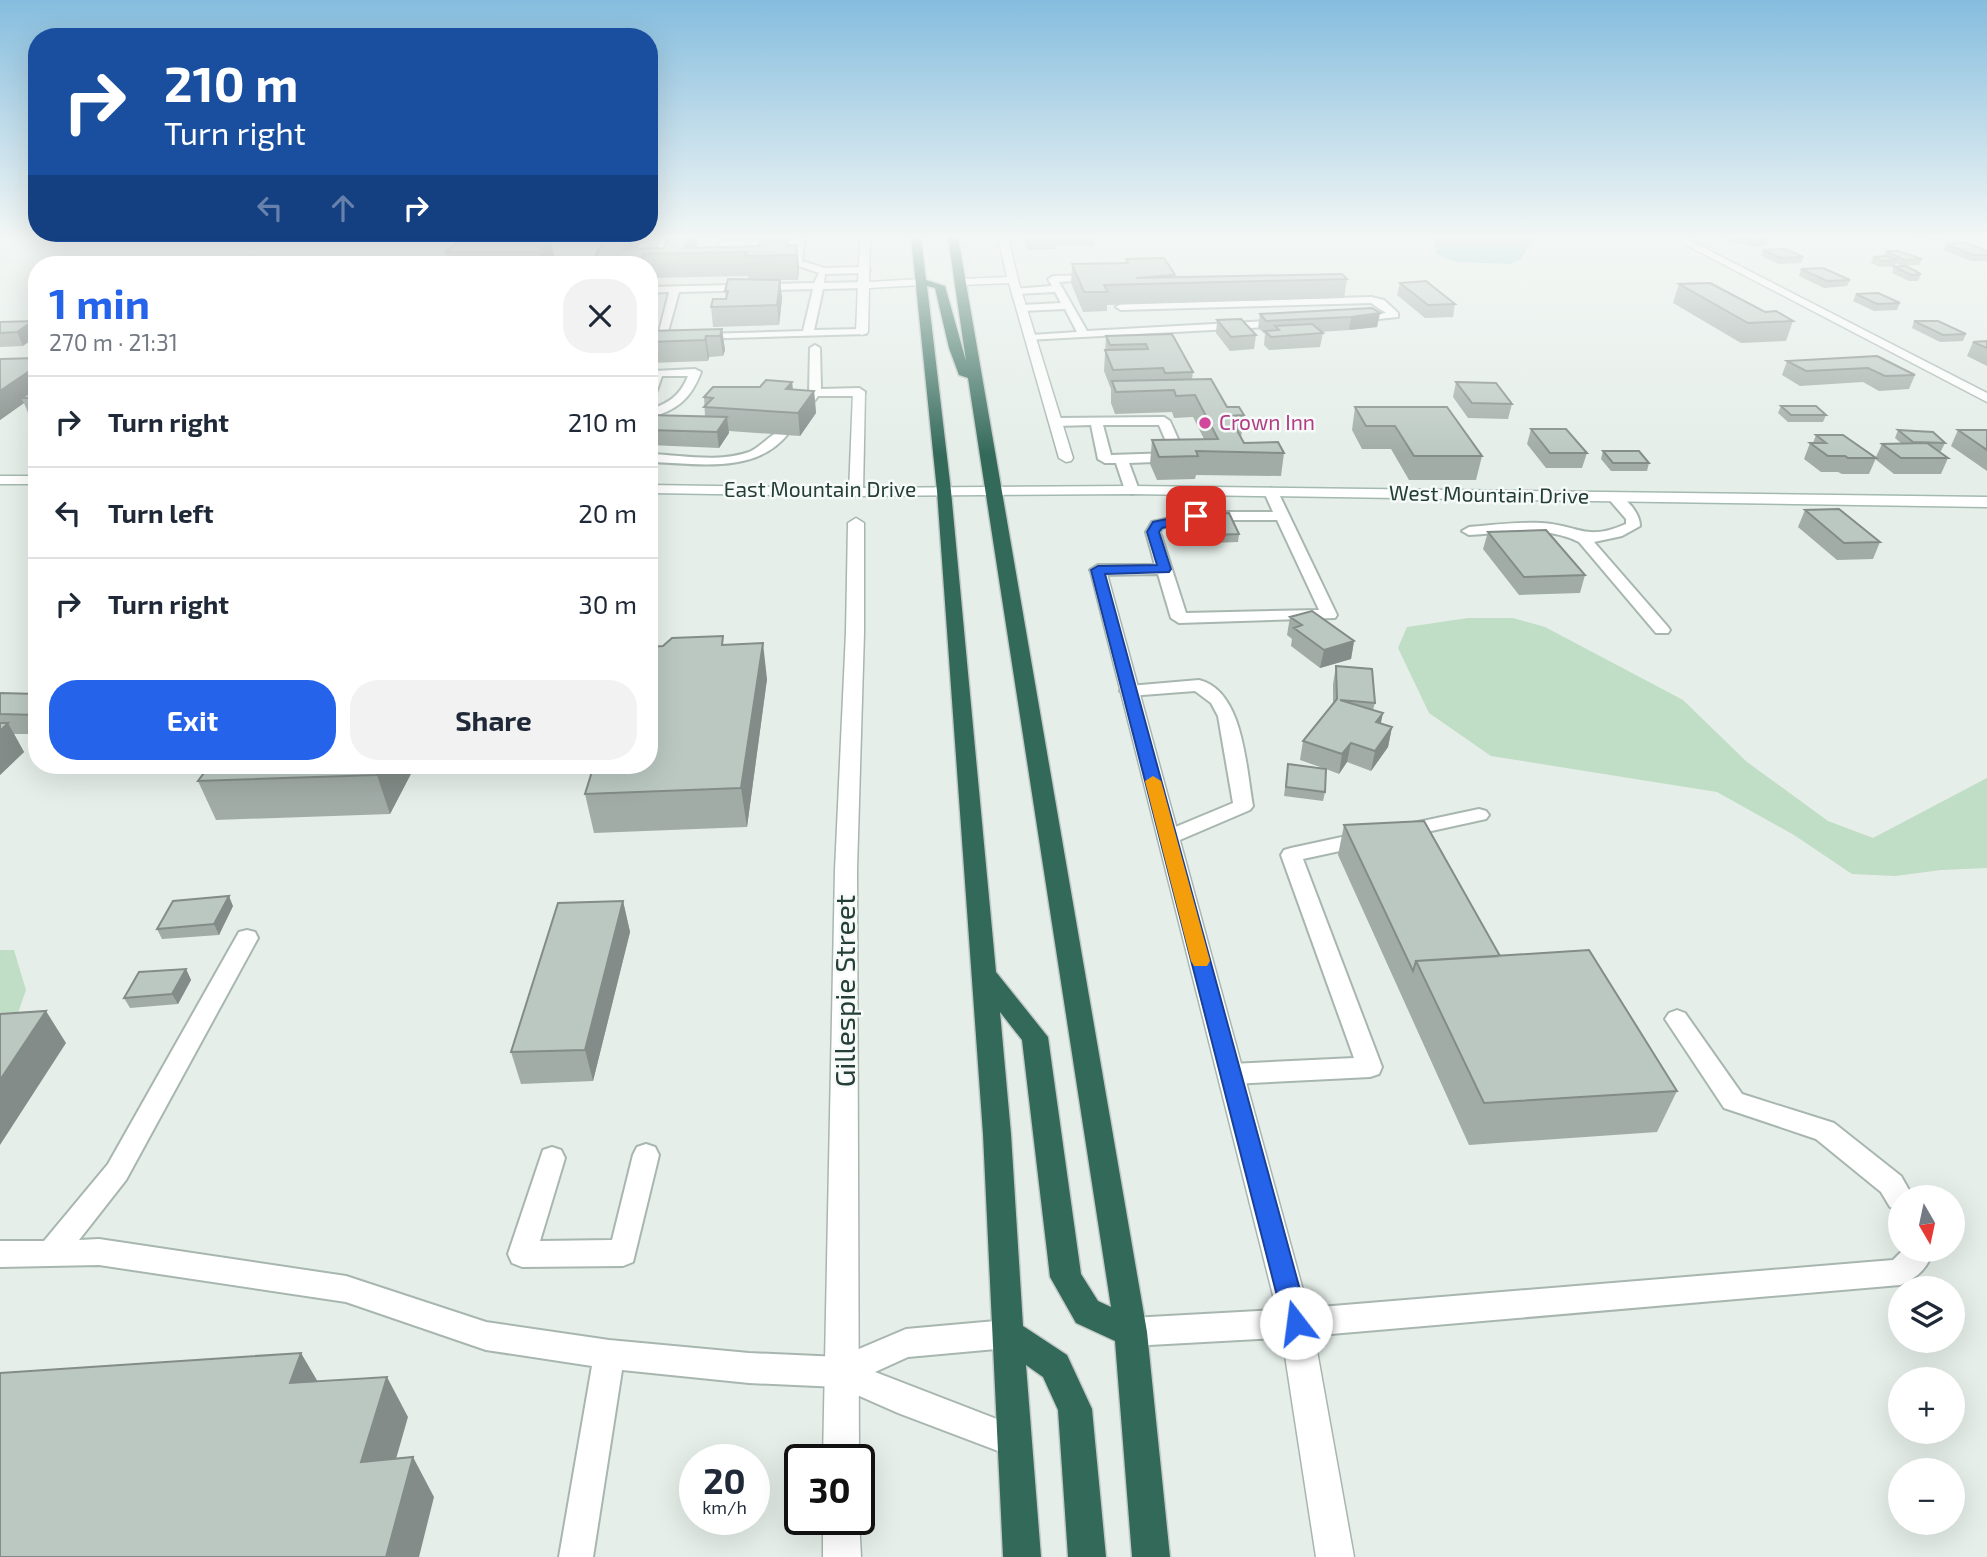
<!DOCTYPE html>
<html lang="en">
<head>
<meta charset="utf-8">
<style>
	:root { --surface:#fff; --page:#f2f2f3; --text:#1f2937; --muted:#747a83; --line:#e0e1e3; --accent:#2563eb }
	body { margin:0; font-family:"Exo 2",sans-serif; background:var(--page); color:var(--text); height:100vh; display:flex; flex-direction:column; font-size:26px; white-space:nowrap }
	* { box-sizing:border-box; margin:0 }
	p { font-size:23px; color:var(--muted) }
	.icon { flex:none; width:38px; height:38px; fill:none; stroke:currentColor; stroke-width:2; stroke-linecap:round; stroke-linejoin:round }
	.map { position:relative; flex:1; overflow:hidden }
	.drawer { position:absolute; left:28px; top:256px; width:630px; height:518px; display:flex; flex-direction:column; background:var(--surface); border-radius:28px; box-shadow:0 7px 28px #0002 }
	.drawer>* { flex:none }
	.top-card { position:absolute; left:28px; top:28px; width:630px; height:214px; border-radius:28px; box-shadow:0 7px 28px #0002; background:#1a4fa0; color:#fff; overflow:hidden }
	.needle { width:46px; rotate:171deg }
	.fabs { position:absolute; left:1888px; top:1185px; display:grid; gap:14px }
	.fabs a { display:grid; place-items:center; width:77px; height:77px; border-radius:50%; background:var(--surface); box-shadow:0 7px 28px #0002; font-size:35px }
	.speed { position:absolute; left:679px; top:1444px; display:flex; gap:14px; font-size:35px; font-weight:700; text-align:center }
	.speed>* { display:grid; place-content:center; width:91px; height:91px; border-radius:50%; background:var(--surface); box-shadow:0 7px 28px #0002; line-height:1 }
	.speed small { font-size:18px; font-weight:400 }
	.speed .limit { border:4px solid #111; border-radius:10px; background:#fff; color:#111 }
	.pin { position:absolute; display:grid; place-items:center; width:60px; height:60px; color:#fff; margin:-30px; border-radius:14px; box-shadow:0 4px 10px #0006 }
	.me { position:absolute; width:77px; margin:-38px; rotate:345deg; stroke-linejoin:round; filter:drop-shadow(0 0 5px #0008) }
	.turn { display:flex; align-items:center; gap:24px; height:147px; padding:0 21px; font-size:32px }
	.turn .icon { width:91px; height:91px; stroke-width:2.5 }
	.turn b { display:block; font-size:49px; line-height:60px }
	.lanes { display:flex; align-items:center; height:66px; padding:0 21px; background:#0003; justify-content:center; gap:35px; direction:ltr }
	.lanes .off { opacity:.35 }
	.round { display:grid; place-items:center; flex:none; width:74px; height:74px; border-radius:28px; background:var(--page) }
	.head { display:flex; align-items:center; justify-content:space-between; height:119px; padding:0 21px }
	h1 { font-size:42px; font-weight:700; line-height:52px; color:var(--accent) }
	.cta { display:flex; gap:14px; margin-top:auto; padding:14px 21px }
	.cta a { flex:1; height:80px; border-radius:28px; background:var(--accent); color:#fff; font-size:28px; font-weight:700; line-height:80px; text-align:center }
	.cta a+a { background:var(--page); color:var(--text) }
	ul { padding:0; list-style:none }
	li { display:flex; align-items:center; gap:21px; height:91px; padding:0 21px; border-top:2px solid var(--line) }
	li div { flex:1 }
	li b { display:block; font-size:26px }
	li em { font-style:normal }
	.map>svg:first-child { display:block }
	.green { fill:#c0ddc5 }
	.water { fill:#91cbcf }
	.lines { fill:none; stroke-linecap:round; stroke-linejoin:round }
	.lane-casing { stroke:#a8b6b0; stroke-width:4 }
	.street-casing { stroke:#a8b6b0; stroke-width:3 }
	.secondary-casing { stroke:#a4b9b0; stroke-width:3 }
	.highway-casing { stroke:#c2c9c7; stroke-width:3 }
	.lane { fill:#fff; fill-rule:evenodd }
	.street { fill:#fff; fill-rule:evenodd }
	.secondary { fill:#fff; fill-rule:evenodd }
	.highway { fill:#336959; fill-rule:evenodd }
	.wall { fill:#a1aca7; fill-rule:evenodd }
	.shaded-wall { fill:#838c88 }
	.building { fill:#bbc8c2; stroke:#838c88; stroke-width:2 }
	.route { fill:#2563eb; stroke:#184099; stroke-width:2 }
	.slow { fill:#f59e0b }
	.hotel-dot { fill:#d1479c; stroke:#f6faf8; stroke-width:2.5 }
	.labels { text-anchor:middle; stroke-width:5; stroke-linejoin:round; paint-order:stroke }
	.far-hotel-label { font-size:21px; fill:#b23c85; stroke:#f6faf8; text-anchor:start }
	.far-street-label { font-size:21px; fill:#253f36; stroke:#f6faf8 }
	.near-street-label { font-size:28px; fill:#253f36; stroke:#f6faf8 }
</style>
</head>
<body>
<div class="map">
<svg width="1987" height="1557" viewBox="0 0 1987 1557">
	<rect width="100%" height="100%" fill="#e5eee9"/>
	<path class="green" d="M1468 618H1513L1545 627 1683 700 1747 762 1828 821 1873 838 1987 778V868L1941 870 1895 876 1852 874 1794 835 1717 792 1491 756 1429 713 1398 648 1407 627Z
		M0 950H14L26 990 0 1065Z"/>
	<path class="water" d="M1434 237H1535L1520 260 1511 264 1456 262 1436 254Z"/>
	<g class="lines">
		<g class="lane-casing">
			<path id="lane" d="M800 239 804 242 802 261 824 268 865 267 870 270 865 273 825 274 824 283 864 282 869 285 864 288 823 289 814 330 862 329 867 332 866 334 657 340 669 292 649 293V287L814 283 819 273 796 265 773 266 768 263 793 259 795 245 728 246 724 261 729 262V266L719 267 714 264 721 241ZM813 289 803 331 667 335 679 292Z
				M661 240 668 242 657 268 649 270V264Z
				M1100 275V279L1097 280 1059 282 1087 331 1285 320 1290 323 1285 326 1027 340 1026 338 1031 335 1077 332 1065 309 1022 311 1017 308 1022 305 1061 303 1055 292 1017 294 1014 293V289L1052 286 1048 279 1053 276Z
				M1371 297 1384 300 1398 313V317L1349 322V318L1386 313 1371 303 1121 310 1116 307 1121 304Z
				M815 345 820 348 821 389 859 388 865 392 859 396H818L804 415 800 416 794 412 809 393 810 348Z
				M695 369 701 372C691 399 677 410 649 418V410C669 403 680 396 688 376H662L655 396 649 399V379L653 371Z
				M1164 417 1170 421 1186 457 1179 461 1129 463 1139 490 1132 494 1125 490 1116 463H1105L1098 459 1091 425 1056 426 1050 422 1056 418ZM1103 425H1159L1171 453 1111 455Z
				M781 431 787 435C754 475 695 463 649 462V454C681 455 718 463 749 452 761 447 769 435 781 431Z
				M1271 488 1278 492 1337 615 1335 618 1179 623 1171 618 1158 574 1098 575 1090 570 1098 565H1155L1146 532 1152 522 1196 512H1273L1264 492ZM1196 520H1277L1319 610 1186 613 1160 532 1162 528Z
				M1614 493C1626 497 1640 513 1640 526L1622 536 1594 542 1668 627 1670 630 1668 633H1656L1579 542C1544 525 1506 533 1469 535L1462 531 1469 527C1493 525 1517 522 1541 523 1579 525 1585 542 1626 524V519L1607 497Z
				M1199 680C1244 691 1246 769 1253 806L1250 810 1168 845 1161 843 1158 838 1161 833 1233 803 1218 716 1211 703 1195 691 1129 696 1120 691 1129 686Z
				M1479 809 1486 811 1489 815 1486 819 1404 837 1397 836 1394 831 1397 826 1404 825Z
				M1365 832 1372 834 1375 839 1372 844 1303 859 1382 1067 1379 1074 1370 1077 1231 1084 1222 1081 1219 1074 1222 1067 1231 1064 1354 1058 1281 855 1284 850 1291 848Z
				M247 930 255 932 258 938 126 1180 79 1240 99 1239 346 1276 486 1322 609 1340 749 1353 840 1357 906 1329 1007 1320 1018 1324 1022 1334 1018 1344 1007 1348 908 1357 875 1372 1025 1430 1030 1441 1025 1452 1014 1457 898 1413 839 1387 749 1383 622 1370 593 1557H559L592 1366 486 1350 346 1302 99 1265 0 1267V1241H44L108 1164 239 932Z
				M1677 1010 1685 1013 1742 1094 1834 1123 1901 1176 1913 1197H1900V1211L1890 1207 1881 1192 1816 1139 1724 1108 1665 1019 1669 1013Z
				M646 1144 655 1147 659 1155 633 1262 623 1266 522 1267 512 1263 508 1254 543 1150 552 1147 561 1150 565 1158 540 1241 612 1240 633 1155 637 1147Z
				M1903 1250H1931C1932 1266 1914 1280 1900 1285L1296 1337 1131 1346 1120 1342 1116 1332 1120 1322 1131 1318 1296 1309 1893 1260Z"/>
		</g>
		<g class="street-casing">
			<path id="street" d="M860 237H870L869 282 921 279 926 282 921 285 869 288 868 332 862 335 856 332Z
				M998 237H1008L1018 280 1073 458 1071 461 1066 462 1059 458 1009 283 961 285 956 282 961 279 1007 277Z
				M1671 237H1683L1987 393V402Z
				M859 388 865 392 863 492 856 496 849 492 853 392Z
				M856 518 864 523V632L857 870 859 1460H823L835 870 846 632 848 523Z
				M1098 565 1106 570 1312 1323 1354 1557H1316L1280 1323 1090 570Z
				M823 1519H859L861 1557H823Z"/>
		</g>
		<g class="secondary-casing">
			<path id="secondary" d="M0 476H37V484H0Z
				M649 485 856 488 1132 486 1987 497V507L1132 494 856 496 649 493Z"/>
		</g>
		<g class="highway-casing">
			<path id="highway" d="M911 237H921L926 280 945 286 966 361 948 237H958L1147 1332 1170 1557H1132L1115 1341 1076 1323 1050 1277 1022 1040 1000 1012 1011 1134 1023 1326 1067 1355 1092 1409 1106 1557H1068L1058 1410 1043 1377 1026 1365 1041 1557H1003L983 1134 937 491ZM927 286 935 288 949 348 959 375 968 378 1111 1307 1098 1301 1081 1274 1048 1037 996 972 951 491Z"/>
		</g>
		<use href="#lane" class="lane"/>
		<use href="#street" class="street"/>
		<use href="#secondary" class="secondary"/>
		<use href="#highway" class="highway"/>
	</g>
	<path class="wall" d="M606 237H793L792 240H774V238L699 239 696 248 797 245 799 269 798 280H780L782 299 779 325 713 327 711 307 726 299 725 291 748 279V276L649 278V264H596L595 257ZM668 239 664 248 638 249 642 240Z
		M1024 237H1092L1094 240V246H1056V249L1027 250Z
		M1720 237H1760L1768 240 1766 246 1752 247 1745 244H1733Z
		M1889 237H1944L1942 240Z
		M551 240 554 257 548 264H449L446 252Z
		M1946 244 1987 251V261H1971L1943 250Z
		M1763 250 1803 257 1801 263 1779 264 1761 256Z
		M1886 251 1922 259 1919 265 1901 266 1896 263 1895 266 1880 267 1871 263 1873 257H1884Z
		M1126 259 1175 277 1347 279 1344 298 1107 305V311L1083 312 1071 283 1072 264 1126 263Z
		M1894 267 1921 274 1918 281H1909L1892 273Z
		M1801 269 1850 280 1847 286 1824 288 1799 276Z
		M1400 283 1455 304 1453 317 1425 318 1397 295Z
		M1679 284 1793 321 1786 341 1741 343 1673 303Z
		M1856 294 1900 303 1897 310 1874 311 1853 301Z
		M1380 313 1377 327 1349 330 1320 332 1323 333 1320 347 1269 350 1264 345 1265 334 1258 328 1260 314Z
		M1217 320 1256 335 1254 349 1230 351 1216 333Z
		M33 321 23 346 0 347V322Z
		M1914 321 1966 334 1963 341 1940 342 1912 328Z
		M722 329 725 350 723 356 709 357 708 361 649 363V331Z
		M1172 334 1193 372 1192 379 1227 407 1244 415 1241 438 1244 443 1284 453 1281 476 1196 475 1195 479 1157 480 1150 464 1152 440 1204 439 1193 417 1174 418 1172 412 1115 414 1111 403V389L1104 371 1106 336Z
		M1987 341V366L1967 356 1973 342Z
		M1877 356 1915 375 1909 389 1879 391 1863 382 1800 386 1782 375 1787 361Z
		M37 358V427H34L24 403 0 420V359Z
		M792 382 793 390 814 391 816 413 800 436 729 431V433L719 448 649 445V415L705 417 704 397Z
		M1456 382 1512 404 1508 419 1468 418 1453 397Z
		M1781 406 1826 415 1823 422H1788L1778 413Z
		M1355 407 1482 456 1476 480H1409L1391 449H1362L1352 430Z
		M1531 429 1587 453 1582 468H1546L1527 444Z
		M1898 430 1945 443 1941 451H1938L1948 458 1941 474H1894L1875 459 1882 444H1902L1895 438Z
		M1958 430H1987V471L1951 446Z
		M1816 435 1876 458 1869 474H1842L1838 472H1821L1804 459 1810 443H1813Z
		M1603 451 1649 463 1647 471H1611L1601 459Z
		M1805 510 1880 542 1873 559 1837 560 1798 527Z
		M1203 514 1239 534 1238 542 1211 543 1202 523Z
		M1488 532 1585 575 1580 593 1519 595 1483 549Z
		M1290 617 1354 641 1351 659 1320 668 1291 646 1292 639 1287 635Z
		M725 645 767 679 747 827 594 833 585 794Z
		M1336 666 1375 703 1373 710 1381 724 1392 727 1388 747 1371 771 1347 762 1339 774 1326 769 1325 792 1323 801 1284 796 1288 764 1323 768 1300 760 1303 741 1333 704V684Z
		M0 693 37 694V734H14L24 752 0 775Z
		M414 768 390 814 216 820 198 781Z
		M1344 825 1500 956 1677 1091 1657 1132 1469 1145 1338 855Z
		M623 901 630 932 593 1081 521 1084 511 1052Z
		M233 906 219 935 162 939 157 929Z
		M186 969 191 980 178 1004 130 1008 124 998Z"/>
	<path class="shaded-wall" d="M629 237H642V240L634 258 622 249Z
		M688 237H698L699 239 694 253 684 248Z
		M551 240 554 257 548 264H542L539 252Z
		M797 245 799 269 798 280 796 255Z
		M780 280 782 299 779 325 777 305Z
		M1380 313 1377 327 1349 330 1351 317Z
		M33 321 37 330V336L23 346 17 332Z
		M722 329 725 350 723 356 720 336Z
		M706 336 709 357 708 361 705 340Z
		M37 366V394L21 398 24 403 0 420V391Z
		M792 382 794 404 786 389Z
		M814 391 816 413 800 436 798 413Z
		M727 417 729 433 719 448 717 432Z
		M1354 641 1351 659 1320 668 1324 650Z
		M763 643 767 679 747 827 741 788Z
		M1383 713 1379 732 1376 722Z
		M8 723 24 752 0 775V731Z
		M1392 727 1388 747 1371 771 1375 751Z
		M1351 743 1347 762 1339 774 1342 754Z
		M383 765H412L414 768 390 814 377 775Z
		M229 896 233 906 219 935 214 924Z
		M623 901 630 932 593 1081 585 1050Z
		M186 969 191 980 178 1004 172 994Z
		M46 1011 66 1043 0 1145V1080Z
		M301 1353 325 1394 290 1383Z
		M387 1377 408 1417 384 1501 361 1462Z
		M413 1457 434 1497 419 1557H386Z"/>
	<path class="building" d="M606 237H629L622 249 664 248 669 237H688L684 248 759 246 760 241H788L787 245H797L796 255 746 256 747 252 643 254 642 258 595 257Z
		M1056 237H1092L1094 240 1057 241Z
		M1732 237H1760L1768 240 1754 241 1747 238H1735Z
		M460 240H551L539 252H446Z
		M1967 243 1987 251V255H1973L1946 244Z
		M1785 249 1803 257 1781 258 1763 250Z
		M1886 251H1898L1922 259 1904 260Z
		M1887 256 1897 260 1882 261 1873 257Z
		M1164 258 1175 275 1136 278 1342 274 1347 279 1104 285 1108 292H1084L1072 264 1128 263 1126 259Z
		M1905 266 1918 272H1915L1921 274 1912 275 1894 267Z
		M1823 268 1850 280 1827 281 1801 269Z
		M728 279 780 280 777 305 711 307 713 299H726L728 291H725Z
		M1426 281 1455 304 1428 305 1400 283Z
		M1710 283 1765 312 1776 311 1793 321 1748 323 1679 284Z
		M1878 293 1900 303 1877 304 1856 294Z
		M1372 308 1380 313 1351 317 1266 321 1260 314Z
		M1241 319 1256 335 1231 337 1217 320Z
		M33 321 17 332 0 333V322Z
		M1914 321H1938L1966 334 1943 335Z
		M1312 324 1323 333 1271 337 1265 331 1279 330 1275 326Z
		M722 329 720 336H706L705 340 649 342V331Z
		M1172 334 1193 372 1165 373 1163 368 1113 370 1105 350 1148 349 1146 344 1110 345 1106 336Z
		M1987 341V348L1973 342Z
		M1877 356 1915 375 1885 376 1868 368 1806 371 1787 361Z
		M37 358V366L0 391V359Z
		M1211 379 1227 407H1239L1244 415 1229 416 1244 443 1278 442 1284 453 1196 451 1198 456 1159 457 1152 440 1218 439 1195 395 1176 396 1174 390 1116 392 1112 381Z
		M766 380 792 382 786 389 814 391 798 413 704 407 713 398 704 397 713 387H760Z
		M1456 382 1496 383 1512 404 1472 403Z
		M37 389V398H21Z
		M1781 406H1816L1826 415H1791Z
		M1355 407H1447L1482 456H1414L1395 426H1366Z
		M649 415 727 417 717 432 649 430Z
		M1531 429H1566L1587 453H1550Z
		M1898 430 1933 432 1945 443 1913 442Z
		M1958 430H1987V450Z
		M1816 435H1843L1876 458H1848L1845 456H1828L1810 443H1826Z
		M1927 443 1948 458H1901L1882 444Z
		M1603 451H1639L1649 463H1613Z
		M1839 509 1880 542 1844 543 1805 510Z
		M1229 513 1239 534 1212 535 1203 514Z
		M1546 530 1585 575 1524 577 1488 532Z
		M1312 611 1354 641 1324 650 1294 628 1302 625 1290 617Z
		M723 636 722 645 763 643 741 788 585 794 594 765H649V647L663 646 672 638Z
		M1336 666 1372 669 1375 703 1340 700 1383 713 1376 722 1392 727 1375 751 1351 743 1342 754 1303 741 1337 699Z
		M0 693 37 694V715L0 714Z
		M0 723H8L0 731Z
		M1288 764 1326 769 1325 792 1286 787Z
		M210 765H383L377 775 198 781Z
		M1424 821 1500 956 1416 961 1413 971 1344 825Z
		M229 896 214 924 157 929 173 901Z
		M623 901 585 1050 511 1052 558 903Z
		M1589 950 1677 1091 1484 1103 1416 961Z
		M186 969 172 994 124 998 139 972Z
		M46 1011 0 1080V1014Z
		M301 1353 290 1383 387 1377 361 1462 413 1457 386 1557H0V1373Z"/>
	<linearGradient id="sky" x2="0" y2="1"><stop stop-color="#85bdde"/><stop offset="0.52" stop-color="#f3f7f5"/><stop offset="1" stop-color="#f3f7f5" stop-opacity="0"/></linearGradient>
	<rect width="1987" height="455" fill="url(#sky)"/>
	<path class="route" d="M1196 513 1200 514V519L1162 528 1159 532 1171 569 1169 572 1105 574 1309 1323 1305 1331 1296 1334 1288 1331 1284 1323 1091 570 1098 566 1157 565 1147 532 1153 522Z"/>
	<path class="slow" d="M1153 776 1161 781 1210 961 1207 966H1194L1191 961 1145 781Z"/>
	<circle class="hotel-dot" cx="1205" cy="423" r="7"/>
	<g class="labels">
		<g class="far-hotel-label">
			<text x="1219" y="430">Crown Inn</text>
		</g>
		<g class="far-street-label">
			<text x="820" y="497">East Mountain Drive</text>
			<text transform="translate(1489 495) rotate(1)" y="7">West Mountain Drive</text>
		</g>
		<g class="near-street-label">
			<text transform="translate(845 991) rotate(-90)" y="10">Gillespie Street</text>
		</g>
	</g>
</svg>
<div class="fabs">
<a><svg class="needle" viewBox="-14 -14 28 28"><path d="M0-13l5 13h-10z" fill="#e53935"/><path d="M0 13l5-13h-10z" fill="#747a83"/></svg></a>
<a><svg class="icon" aria-label="layers" viewBox="0 0 24 24"><path d="M12 4l9 5-9 5-9-5zM3 14l9 5 9-5"/></svg></a>
<a>+</a>
<a>−</a>
</div>
<div class="speed"><div>20<small>km/h</small></div><div class="limit">30</div></div>
<div class="pin" style="left:1196px;top:516px;background:#d93025"><svg class="icon" aria-label="arrive" viewBox="0 0 24 24"><path d="M6 21V4h12l-3 4 3 4H6"/></svg></div>
<svg class="me" style="left:1296px;top:1323px" viewBox="-20 -20 40 40"><circle r="19" fill="#fff"/><path d="M0-13L10 11 0 6-10 11z" fill="#2563eb"/></svg>
<div class="top-card">
<div class="turn"><svg class="icon" aria-label="right" viewBox="0 0 24 24"><path d="M7 20v-9h11M14 6l5 5-5 5"/></svg><div><b>210 m</b>Turn right</div></div>
<div class="lanes"><svg class="icon off" aria-label="left" viewBox="0 0 24 24"><path d="M17 20v-9H6M10 6l-5 5 5 5"/></svg><svg class="icon off" aria-label="ahead" viewBox="0 0 24 24"><path d="M12 20V5M6 11l6-6 6 6"/></svg><svg class="icon" aria-label="right" viewBox="0 0 24 24"><path d="M7 20v-9h11M14 6l5 5-5 5"/></svg></div>
</div>
<section class="drawer">
<div class="head"><div><h1>1 min</h1><p>270 m · 21:31</p></div><a class="round"><svg class="icon" aria-label="close" viewBox="0 0 24 24"><path d="M6 6l12 12M18 6L6 18"/></svg></a></div>
<ul>
<li><svg class="icon" aria-label="right" viewBox="0 0 24 24"><path d="M7 20v-9h11M14 6l5 5-5 5"/></svg><div><b>Turn right</b></div><em>210 m</em></li>
<li><svg class="icon" aria-label="left" viewBox="0 0 24 24"><path d="M17 20v-9H6M10 6l-5 5 5 5"/></svg><div><b>Turn left</b></div><em>20 m</em></li>
<li><svg class="icon" aria-label="right" viewBox="0 0 24 24"><path d="M7 20v-9h11M14 6l5 5-5 5"/></svg><div><b>Turn right</b></div><em>30 m</em></li>
</ul>
<div class="cta"><a>Exit</a><a>Share</a></div>
</section>
</div>
</body>
</html>
